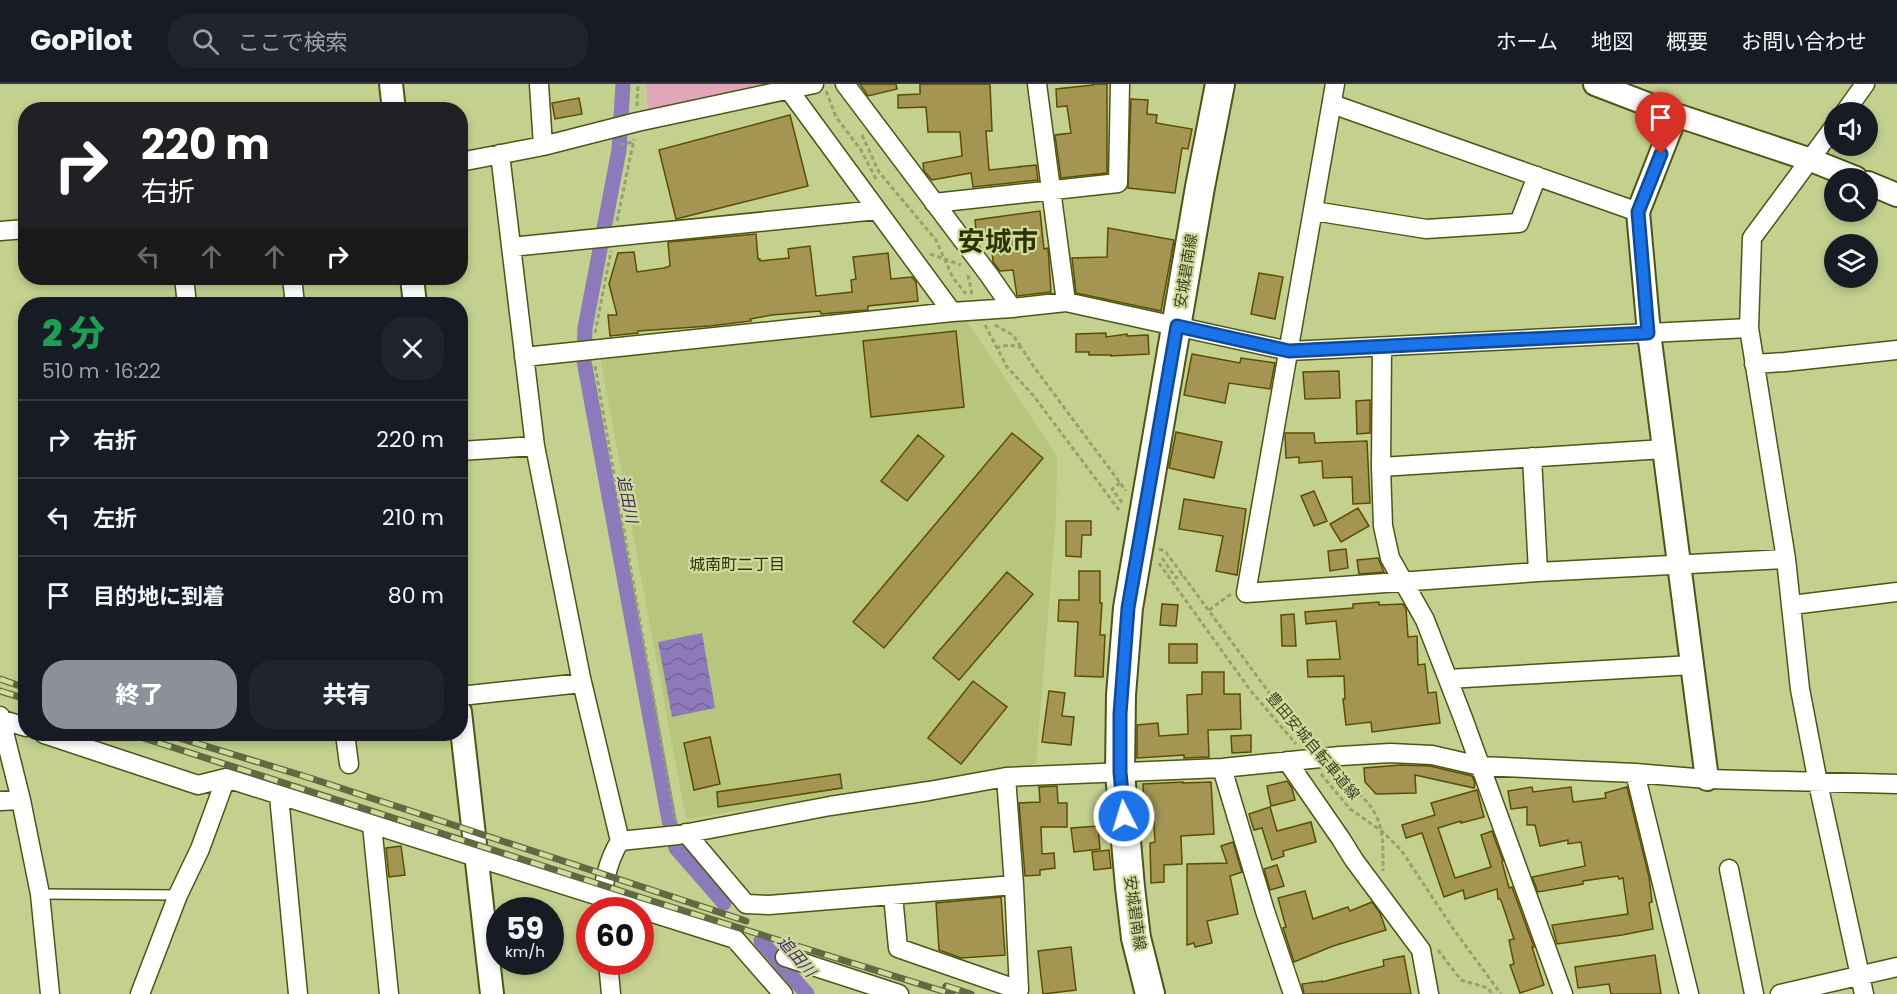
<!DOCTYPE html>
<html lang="ja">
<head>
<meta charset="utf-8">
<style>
	:root { --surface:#171b24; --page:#20242c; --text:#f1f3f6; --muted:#9ea1a6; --line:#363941; --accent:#8c9099 }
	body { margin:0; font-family:Poppins,"Noto Sans JP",sans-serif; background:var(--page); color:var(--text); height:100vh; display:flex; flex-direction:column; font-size:22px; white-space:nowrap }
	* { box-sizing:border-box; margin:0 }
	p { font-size:20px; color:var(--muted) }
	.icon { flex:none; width:33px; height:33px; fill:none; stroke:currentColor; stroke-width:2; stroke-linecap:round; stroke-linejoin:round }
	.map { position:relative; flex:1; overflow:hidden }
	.details { position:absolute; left:18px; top:213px; width:450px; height:444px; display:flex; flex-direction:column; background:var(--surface); border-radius:24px; box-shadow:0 3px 9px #0003 }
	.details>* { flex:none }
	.banner { position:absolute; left:18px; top:18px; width:450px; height:183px; border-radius:24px; box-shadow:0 3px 9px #0003; background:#202124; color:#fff; overflow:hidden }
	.fabs { position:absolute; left:1824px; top:18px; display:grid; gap:12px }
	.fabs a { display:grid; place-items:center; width:54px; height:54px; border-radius:50%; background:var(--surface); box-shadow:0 3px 9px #0003; font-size:30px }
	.speed { position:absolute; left:486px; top:813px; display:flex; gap:12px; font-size:30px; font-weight:700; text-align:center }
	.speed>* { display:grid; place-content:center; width:78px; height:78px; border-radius:50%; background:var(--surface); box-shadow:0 3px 9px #0003; line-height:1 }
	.speed small { font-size:15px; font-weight:400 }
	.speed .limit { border:9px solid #d22; background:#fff; color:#111 }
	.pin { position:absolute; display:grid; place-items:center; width:51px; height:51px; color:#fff; margin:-62px -26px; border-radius:50% 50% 50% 0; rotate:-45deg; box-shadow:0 0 6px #0007 }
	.pin .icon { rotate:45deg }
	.me { position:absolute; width:66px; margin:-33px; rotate:355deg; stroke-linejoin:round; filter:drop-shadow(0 0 4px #0008) }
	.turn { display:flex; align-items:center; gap:21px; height:126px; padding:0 24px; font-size:27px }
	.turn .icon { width:78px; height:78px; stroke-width:2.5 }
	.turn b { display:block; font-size:42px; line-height:51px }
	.lanes { display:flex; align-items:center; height:57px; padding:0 24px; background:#0003; justify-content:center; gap:30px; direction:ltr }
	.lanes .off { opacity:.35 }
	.round { display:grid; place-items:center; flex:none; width:63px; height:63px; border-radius:24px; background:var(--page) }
	.head { display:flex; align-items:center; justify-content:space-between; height:102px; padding:0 24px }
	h1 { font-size:36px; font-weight:800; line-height:45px; color:#1e9e55 }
	.action { display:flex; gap:12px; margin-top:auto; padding:12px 24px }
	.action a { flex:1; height:69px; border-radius:24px; background:var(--accent); color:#fff; font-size:24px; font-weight:800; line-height:69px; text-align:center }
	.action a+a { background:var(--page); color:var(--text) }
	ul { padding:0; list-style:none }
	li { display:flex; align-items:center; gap:18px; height:78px; padding:0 24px; border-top:2px solid var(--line) }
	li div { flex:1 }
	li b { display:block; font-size:22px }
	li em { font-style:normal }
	header { display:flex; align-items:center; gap:36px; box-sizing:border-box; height:84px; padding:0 30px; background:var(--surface); border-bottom:2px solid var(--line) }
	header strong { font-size:28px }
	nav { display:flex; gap:33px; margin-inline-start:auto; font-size:21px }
	.search { width:420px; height:54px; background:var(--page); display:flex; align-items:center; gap:15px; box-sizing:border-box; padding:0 21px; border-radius:24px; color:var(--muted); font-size:22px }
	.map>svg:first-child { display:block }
	.built { fill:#b8c57c }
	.park { fill:#e3a5ba }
	.water { fill:url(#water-waves) }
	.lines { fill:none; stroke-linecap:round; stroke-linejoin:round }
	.canal { stroke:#8d7aba; stroke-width:15 }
	.building { fill:#a49553; stroke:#5c4e00; stroke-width:1.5 }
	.service-casing { stroke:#4d5614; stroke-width:12 }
	.minor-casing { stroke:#4d5614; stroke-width:21 }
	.tertiary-casing { stroke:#4d5614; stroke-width:26 }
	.primary-casing { stroke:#4d5614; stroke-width:32 }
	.path { stroke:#97a16c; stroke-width:3; stroke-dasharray:4.5 3; stroke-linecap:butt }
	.service { stroke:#fff; stroke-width:9 }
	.minor { stroke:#fff; stroke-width:18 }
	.tertiary { stroke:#fff; stroke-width:22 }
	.primary { stroke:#fff; stroke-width:28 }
	.rail-casing { stroke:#616842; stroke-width:7 }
	.rail { stroke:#d0dd9a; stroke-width:4.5; stroke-dasharray:14; stroke-linecap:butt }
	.route-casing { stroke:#114b97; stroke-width:15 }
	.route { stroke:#1a73e8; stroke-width:10 }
	.labels { text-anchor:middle; stroke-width:4.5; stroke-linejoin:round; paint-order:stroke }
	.street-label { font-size:15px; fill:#393e23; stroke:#d0dd9a }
	.water-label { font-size:16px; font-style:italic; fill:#452875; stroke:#d0dd9a }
	.neighbourhood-label { font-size:16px; fill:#2d3300; stroke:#d0dd9a }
	.town-label { font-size:27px; font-weight:bold; fill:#2d3300; stroke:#d0dd9a }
</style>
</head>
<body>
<header>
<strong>GoPilot</strong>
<div class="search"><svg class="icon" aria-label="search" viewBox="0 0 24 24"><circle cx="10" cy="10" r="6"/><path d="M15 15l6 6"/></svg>ここで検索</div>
<nav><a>ホーム</a><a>地図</a><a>概要</a><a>お問い合わせ</a></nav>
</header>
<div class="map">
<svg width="1897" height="910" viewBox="0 0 1897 910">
	<defs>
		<pattern id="water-waves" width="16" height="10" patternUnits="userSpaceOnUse" patternTransform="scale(1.5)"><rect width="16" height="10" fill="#8d7aba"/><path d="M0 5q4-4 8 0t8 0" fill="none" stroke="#746597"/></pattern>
	</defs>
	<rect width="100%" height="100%" fill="#c3d08e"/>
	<path class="built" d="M966 236 1057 372 1056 432 1036 680 686 735 600 272Z"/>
	<path class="park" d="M646 0H787L658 29 648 25Z"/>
	<path class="water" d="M702 549 715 624 672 633 658 558Z"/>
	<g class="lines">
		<path class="canal" d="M623 0 619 66 585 244 584 277 669 736 676 764 724 819
			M761 857 807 910"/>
	</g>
	<path class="building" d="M860 0H896L897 5 868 12Z
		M920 0H990L992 47H986L989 86 1036 81 1038 96 973 103 971 89 932 96 924 87 923 79 962 72 960 48H928L926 23 898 24V11L920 10Z
		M1093 0H1107V89L1061 94 1055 51 1071 49 1067 22 1057 23 1056 5 1093 1Z
		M579 14 582 30 555 35 552 19Z
		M1131 15 1148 16 1147 30 1157 31 1156 39 1192 45 1188 65 1182 64 1175 109 1128 104Z
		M790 31 808 102 676 135 659 66Z
		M1040 127 1044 165 1048 164 1051 208 1017 212 1013 186 1000 187 993 178 991 156H977L975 136Z
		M1108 144 1174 156 1161 227 1076 209 1072 174 1107 173Z
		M756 150 758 175H760V177L789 174 788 165 810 162 816 212 852 208 851 196 856 195 853 173 888 169 891 195 912 193 916 198 918 217 868 222V226L821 230 820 227 772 231 750 235 751 237 710 242 638 247V249L610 252 608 231H617L609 200 618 169 634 168 637 188 664 184 670 182 668 158Z
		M1259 189 1283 193 1275 235 1251 230Z
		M956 247 964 323 871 333 863 257Z
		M1106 249V253L1127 250V252L1148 251 1149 270 1111 272V271H1089V268H1076V250Z
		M1192 270 1240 279 1241 274 1275 279 1270 305 1229 299 1225 319 1184 311Z
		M1339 287 1340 314 1305 315 1303 288Z
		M1370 316V349L1357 350 1356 317Z
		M1176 348 1222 358 1214 394 1169 384Z
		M1012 349 1043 374 884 564 853 538Z
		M1285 349H1314L1315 359 1367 357 1370 419 1353 420 1352 393 1323 394 1322 377 1299 379V373L1286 374Z
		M918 351 944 372 907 417 881 397Z
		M1314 407 1327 437 1314 442 1301 412Z
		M1184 415 1246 425 1237 491 1216 487 1223 452 1179 445Z
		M1358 424 1369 442 1341 458 1330 440Z
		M1066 437H1091V451H1082L1081 473 1066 472Z
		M1346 465 1348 484 1330 487 1328 467Z
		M1378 474 1384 488 1359 490 1357 476Z
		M1079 487H1100V519H1102L1100 551H1105L1103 593 1075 592 1078 538 1058 537 1059 516H1079Z
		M1007 488 1033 510 959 596 933 574Z
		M1379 518V521L1403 520 1406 525 1408 553 1417 552 1418 581 1425 580 1428 609 1436 608 1440 639 1372 648 1371 638 1346 641 1343 615H1345L1344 592 1308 593 1307 576 1340 575 1336 537 1306 540 1305 528 1353 524V520Z
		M1162 520 1178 521 1176 542 1160 541Z
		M1294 530 1296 562H1282L1281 531Z
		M1169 560H1197V579H1169Z
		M1202 588H1224V610H1240L1241 645 1208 646 1209 673 1184 674V671L1137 674V641L1158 639 1159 652 1188 650 1187 611 1202 610Z
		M973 597 1007 623 961 680 928 654Z
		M1049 607 1065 609 1062 632 1074 633 1071 661 1042 658Z
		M1251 651V668L1232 669 1231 652Z
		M710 653 720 700 694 706 684 659Z
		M1401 681 1430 682 1472 692 1475 699 1474 704 1415 691 1416 709 1376 710 1365 698 1364 684Z
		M840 690 842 704 718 723 717 708Z
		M1287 697 1292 704 1295 716 1271 722 1267 702Z
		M1183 698V699L1211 698 1214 750 1181 752 1182 780 1164 781V798L1151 799 1150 759 1155 758 1153 723H1144L1143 700Z
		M1057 702 1058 719H1067V743H1041L1042 770 1054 769 1055 784 1040 786V791L1025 792 1019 719 1040 718 1039 703Z
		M1532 703 1533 708 1571 703 1573 718 1606 714 1605 709 1627 703 1649 793 1652 818 1649 819 1653 845 1622 851 1557 860 1552 841 1628 830 1623 794 1619 795 1618 792 1583 797V800L1538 808 1532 793 1585 782 1581 758 1568 760V756L1540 762 1535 741H1527V723L1511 725 1508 707Z
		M1477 706 1484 733 1461 739V737L1438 744 1455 794 1491 783 1481 751 1492 747 1503 777 1502 778 1509 804 1512 803 1534 863H1532L1544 901 1520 909 1510 881 1514 880 1509 856 1514 855 1502 819 1500 815H1498L1497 805 1465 815 1463 806 1444 813 1422 749 1406 754 1402 741 1435 731 1431 719Z
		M1270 723 1277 747 1311 738 1316 758 1283 767 1284 772 1272 776 1262 744 1254 746 1249 730Z
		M1098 742 1100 765 1074 768 1071 744Z
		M1233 758 1242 788 1230 792 1238 830 1207 837 1212 859 1195 863 1194 859 1187 861V780L1227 779 1221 762Z
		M401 762 405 791 389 793 386 764Z
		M1109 766 1111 784 1094 786 1092 768Z
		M1277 781 1284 802 1270 806 1264 785Z
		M1305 807 1313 835 1348 823 1350 827 1372 818 1380 829 1386 846 1333 862 1294 878 1283 844 1286 843 1278 814Z
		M1001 813 1005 871 961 874 939 866 936 819Z
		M1071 863 1076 906 1043 910 1038 867Z
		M1655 871 1661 910H1611L1609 900 1578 904 1575 883Z
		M1404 872 1411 910H1304L1302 900 1322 897V898L1364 887 1384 882 1383 876Z"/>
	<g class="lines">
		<g class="service-casing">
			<path id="service" d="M40 810 178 811"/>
		</g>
		<g class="minor-casing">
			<path id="minor" d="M539 0 543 62
				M845 0 989 191 1012 224
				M1037 0 1066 218 1289 267 1749 244
				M1335 0 1246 509 1538 488 1786 475
				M789 6 877 126
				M1332 20 1638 128
				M1845 28 1865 0
				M1834 43 1752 154 1749 244 1786 475 1800 605 1818 699 1864 910
				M500 70 535 362 581 594 620 757
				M460 78 543 62 637 38 814 0
				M934 119 1118 99 1120 0
				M1314 127 1426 145 1519 139 1537 92
				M0 147 26 145
				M511 163 877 126 952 228
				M184 194 187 220
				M292 194 295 220
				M1382 263 1381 383 1383 442 1390 474 1425 536 1463 634 1563 910
				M524 273 952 228 1012 224 1066 218
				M1754 280 1785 278 1897 266
				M460 367 535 362
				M1532 373 1538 488
				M1381 383 1664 365
				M1792 521 1897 508
				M1448 595 1692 581
				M460 612 582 599
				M0 632 21 716 40 810 50 910
				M0 635 26 643
				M44 650 198 701 226 694 735 855 783 910
				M345 650 349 680
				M1287 677 1341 755 1354 776 1421 866 1429 910
				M1222 684 1265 827 1293 910
				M1635 689 1689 910
				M1006 693 1014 801
				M279 712 298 910
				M0 717 21 716
				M372 741 389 910
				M686 749 746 820 769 821 1014 801 1019 906 898 864 893 811
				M1729 785 1754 910
				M603 826C601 804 608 776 620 757L678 751 830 722 929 707 1006 693 1222 684 1340 672 1390 669 1432 671 1480 682 1635 689 1707 695 1897 700
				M785 873 899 910
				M608 878 611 910
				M140 910 178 811 200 765 226 694
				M1780 910 1897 883"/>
		</g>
		<g class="tertiary-casing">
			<path id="tertiary" d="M391 0 394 26
				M1595 0 1676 31 1811 76 1856 94
				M1676 31 1638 128 1649 249 1707 695
				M1868 99 1897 111
				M412 194 415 220
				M460 628 492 910"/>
		</g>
		<g class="primary-casing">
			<path id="primary" d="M1150 910 1136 854 1130 803 1120 689 1121 611 1128 524 1200 103 1220 0"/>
		</g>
		<path class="path" d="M826 7 836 33 861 66 876 95
			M637 22 638 0
			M862 51 879 88 936 156 953 194 966 210
			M620 61 633 58
			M617 137 634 55
			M930 170 961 181
			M968 191 972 211
			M985 241 1007 283 1033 311 1119 426
			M995 241 1013 251 1021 263
			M595 249 611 167
			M996 264 1008 261 1021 263 1034 283 1126 407
			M595 282 675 736
			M1120 399 1112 405 1124 421
			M1159 465 1165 467 1281 625C1297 637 1297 641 1303 659
			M1162 474 1176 494 1182 490
			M1159 479 1250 606 1296 660
			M1209 526 1231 510
			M1327 689C1337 696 1349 702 1359 710 1385 733 1383 755 1383 787
			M1321 690 1350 725 1383 748 1401 766 1454 846 1501 910
			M1438 866 1461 896 1488 904 1492 910"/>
		<use href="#service" class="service"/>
		<use href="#minor" class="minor"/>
		<use href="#tertiary" class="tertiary"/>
		<use href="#primary" class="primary"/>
		<g class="rail-casing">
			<path id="rail" d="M0 595 26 604
				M0 607 26 615
				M131 650 649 816 952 910
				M166 650 310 694 746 837
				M946 902 971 910"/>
		</g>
		<use href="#rail" class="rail"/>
	</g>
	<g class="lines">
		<g class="route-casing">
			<path id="route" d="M1124 732 1120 688V630L1128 524 1177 242 1289 267 1648 249 1638 128 1661 70"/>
		</g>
		<use href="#route" class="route"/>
	</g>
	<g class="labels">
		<g class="street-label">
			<text transform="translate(1186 187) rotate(-81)" y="5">安城碧南線</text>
			<text transform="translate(1313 662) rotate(50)" y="5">豊田安城自転車道線</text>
			<text transform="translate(1135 829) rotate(82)" y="5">安城碧南線</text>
		</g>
		<g class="water-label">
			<text transform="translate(628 415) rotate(79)" y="6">追田川</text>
			<text transform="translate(797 872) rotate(49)" y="6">追田川</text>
		</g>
		<g class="neighbourhood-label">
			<text x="737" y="486">城南町二丁目</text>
		</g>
		<g class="town-label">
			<text x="998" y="167">安城市</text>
		</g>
	</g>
</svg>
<div class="fabs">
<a><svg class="icon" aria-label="sound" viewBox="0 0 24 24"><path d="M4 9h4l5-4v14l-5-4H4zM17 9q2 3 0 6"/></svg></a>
<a><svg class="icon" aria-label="search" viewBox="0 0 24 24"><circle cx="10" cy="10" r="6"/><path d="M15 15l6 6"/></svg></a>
<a><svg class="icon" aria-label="layers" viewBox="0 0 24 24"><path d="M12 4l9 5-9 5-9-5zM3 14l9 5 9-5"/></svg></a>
</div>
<div class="speed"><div>59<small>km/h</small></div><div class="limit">60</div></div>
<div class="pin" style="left:1661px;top:70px;background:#d93025"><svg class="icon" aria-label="arrive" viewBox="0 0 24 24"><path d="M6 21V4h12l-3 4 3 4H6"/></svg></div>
<svg class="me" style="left:1124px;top:732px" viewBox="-20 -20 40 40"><circle r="17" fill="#1a73e8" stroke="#fff" stroke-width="3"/><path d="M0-11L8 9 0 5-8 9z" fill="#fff"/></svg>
<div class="banner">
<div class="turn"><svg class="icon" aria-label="right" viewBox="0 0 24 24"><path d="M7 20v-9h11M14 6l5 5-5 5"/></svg><div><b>220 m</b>右折</div></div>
<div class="lanes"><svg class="icon off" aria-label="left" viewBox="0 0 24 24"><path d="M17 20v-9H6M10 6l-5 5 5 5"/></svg><svg class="icon off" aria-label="ahead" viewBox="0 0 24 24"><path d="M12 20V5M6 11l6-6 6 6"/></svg><svg class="icon off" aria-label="ahead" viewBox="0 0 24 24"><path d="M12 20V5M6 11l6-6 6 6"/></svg><svg class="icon" aria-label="right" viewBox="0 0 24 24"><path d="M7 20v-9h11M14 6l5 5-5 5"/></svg></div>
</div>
<section class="details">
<div class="head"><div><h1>2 分</h1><p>510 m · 16:22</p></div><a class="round"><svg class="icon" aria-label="close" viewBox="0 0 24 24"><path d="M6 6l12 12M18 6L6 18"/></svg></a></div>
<ul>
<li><svg class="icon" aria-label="right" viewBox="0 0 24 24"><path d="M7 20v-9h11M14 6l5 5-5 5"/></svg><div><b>右折</b></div><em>220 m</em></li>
<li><svg class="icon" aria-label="left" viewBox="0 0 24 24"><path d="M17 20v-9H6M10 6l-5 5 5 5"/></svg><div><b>左折</b></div><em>210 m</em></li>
<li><svg class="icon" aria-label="arrive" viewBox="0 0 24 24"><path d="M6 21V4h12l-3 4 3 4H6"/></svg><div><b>目的地に到着</b></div><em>80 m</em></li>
</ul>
<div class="action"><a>終了</a><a>共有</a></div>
</section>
</div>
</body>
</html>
